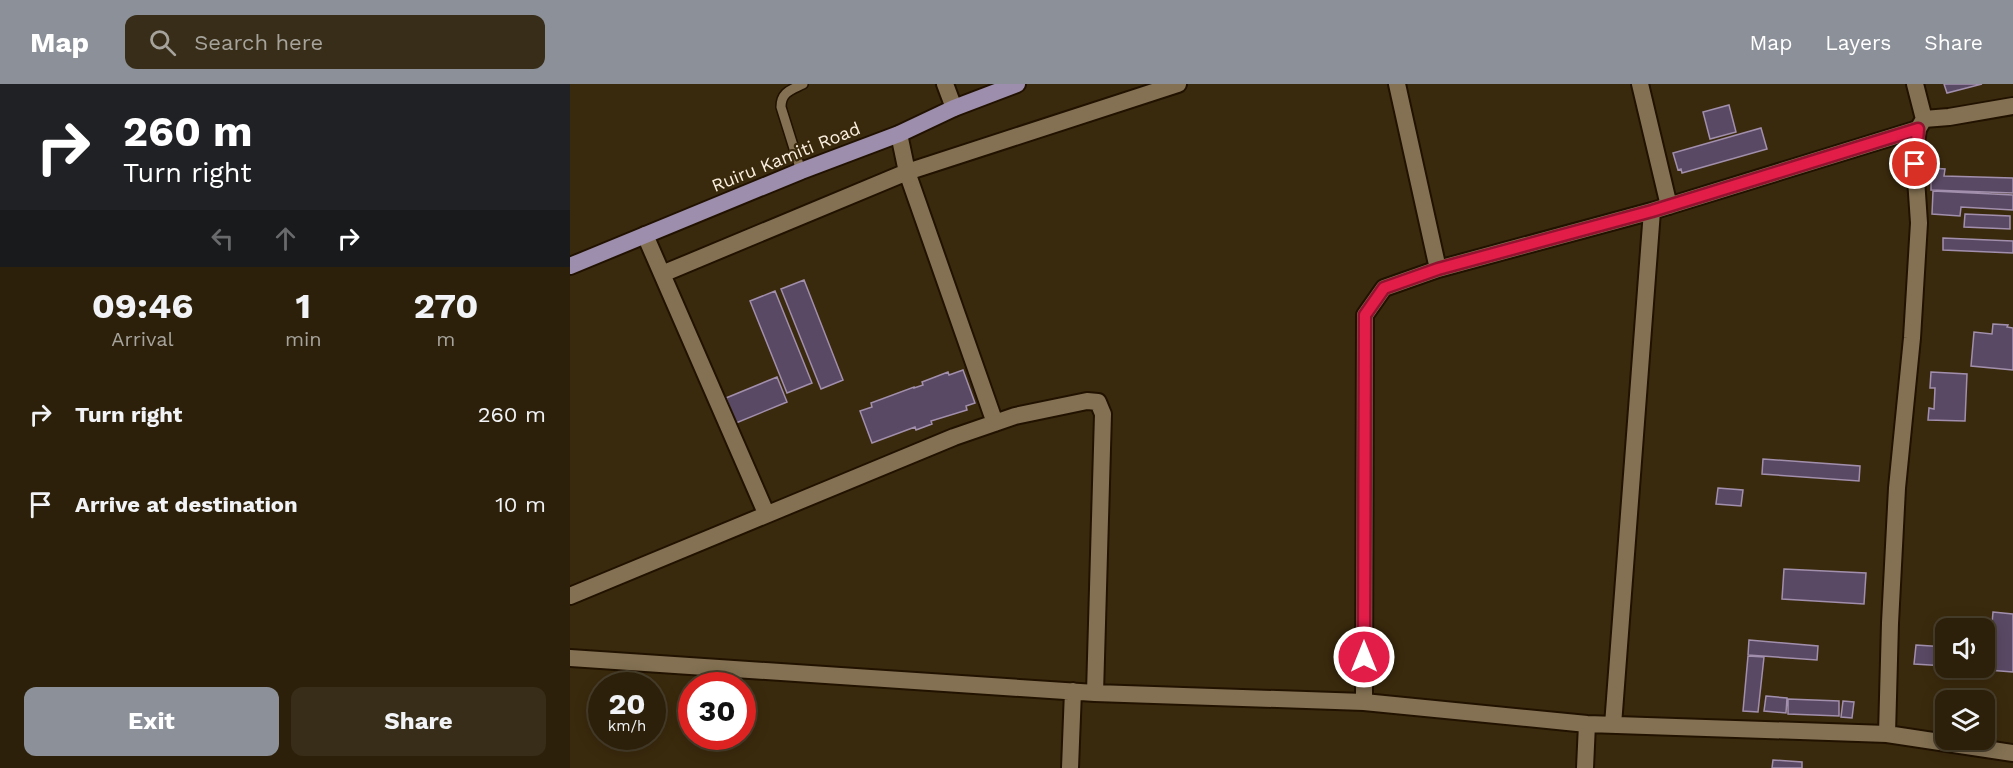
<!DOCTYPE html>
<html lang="en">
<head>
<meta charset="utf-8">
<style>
	:root { --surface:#2c200a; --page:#382d18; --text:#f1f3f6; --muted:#a6a39c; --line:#483e2b; --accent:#8c9099 }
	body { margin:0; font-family:"Work Sans",sans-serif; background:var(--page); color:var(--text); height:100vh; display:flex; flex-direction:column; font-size:22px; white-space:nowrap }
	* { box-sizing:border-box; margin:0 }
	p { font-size:20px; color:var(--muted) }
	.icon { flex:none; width:33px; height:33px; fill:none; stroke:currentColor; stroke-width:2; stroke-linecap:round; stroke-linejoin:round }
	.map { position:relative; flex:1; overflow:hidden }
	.details { display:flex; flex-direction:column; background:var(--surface); width:570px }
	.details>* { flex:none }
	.hud { background:#202124; color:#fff; overflow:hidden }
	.fabs { position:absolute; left:1365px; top:534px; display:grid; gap:12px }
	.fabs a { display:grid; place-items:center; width:60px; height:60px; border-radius:12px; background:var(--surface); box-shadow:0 3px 15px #0003,0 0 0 2px var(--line); font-size:30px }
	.speed { position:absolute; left:18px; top:588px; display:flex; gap:12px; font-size:30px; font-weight:700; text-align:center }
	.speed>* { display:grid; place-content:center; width:78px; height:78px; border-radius:50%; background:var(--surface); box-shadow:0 3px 15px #0003,0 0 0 2px var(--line); line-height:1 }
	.speed small { font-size:15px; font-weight:400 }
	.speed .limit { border:9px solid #d22; background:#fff; color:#111 }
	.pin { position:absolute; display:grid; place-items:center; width:51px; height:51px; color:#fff; margin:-26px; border:3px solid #fff; border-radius:50%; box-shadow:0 2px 6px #0007 }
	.me { position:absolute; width:66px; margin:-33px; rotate:0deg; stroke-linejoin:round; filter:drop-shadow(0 0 4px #0008) }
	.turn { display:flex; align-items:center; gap:21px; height:126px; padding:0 24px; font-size:27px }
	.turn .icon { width:78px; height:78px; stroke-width:2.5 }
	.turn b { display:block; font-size:42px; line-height:51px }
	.lanes { display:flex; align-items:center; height:57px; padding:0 24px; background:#0003; justify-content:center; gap:30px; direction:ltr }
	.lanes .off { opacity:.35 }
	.eta { display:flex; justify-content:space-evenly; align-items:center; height:102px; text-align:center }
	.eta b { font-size:36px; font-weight:700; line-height:42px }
	.action { display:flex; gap:12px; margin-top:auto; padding:12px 24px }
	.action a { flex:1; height:69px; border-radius:12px; background:var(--accent); color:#fff; font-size:24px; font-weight:700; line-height:69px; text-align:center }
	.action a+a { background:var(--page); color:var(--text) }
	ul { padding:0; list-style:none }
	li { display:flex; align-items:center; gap:18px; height:90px; padding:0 24px }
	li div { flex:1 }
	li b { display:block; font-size:22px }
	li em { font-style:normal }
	header { display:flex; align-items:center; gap:36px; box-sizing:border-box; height:84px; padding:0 30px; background:var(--accent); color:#fff }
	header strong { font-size:28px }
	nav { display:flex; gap:33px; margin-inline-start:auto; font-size:21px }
	.search { width:420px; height:54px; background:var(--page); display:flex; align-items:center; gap:15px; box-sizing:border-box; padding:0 21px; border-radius:12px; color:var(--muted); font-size:22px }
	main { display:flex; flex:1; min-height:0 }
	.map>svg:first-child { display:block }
	.building { fill:#5a4964; stroke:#a18fad; stroke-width:1.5 }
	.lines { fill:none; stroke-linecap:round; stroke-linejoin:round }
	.service-casing { stroke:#211200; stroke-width:12 }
	.minor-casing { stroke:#211200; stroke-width:20 }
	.primary-casing { stroke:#211200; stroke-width:20 }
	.service { stroke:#847153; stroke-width:9 }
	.minor { stroke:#847153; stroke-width:16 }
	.primary { stroke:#9c8eac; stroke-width:16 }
	.route-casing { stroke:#92132f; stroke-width:15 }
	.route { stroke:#e11d48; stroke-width:10 }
	.labels { text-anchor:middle; stroke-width:4.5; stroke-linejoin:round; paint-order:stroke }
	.street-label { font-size:18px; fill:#fbf0e0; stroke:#3a2a0d }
</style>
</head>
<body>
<header>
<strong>Map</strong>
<div class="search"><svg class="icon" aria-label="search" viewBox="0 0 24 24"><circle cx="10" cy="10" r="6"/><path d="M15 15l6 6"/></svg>Search here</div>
<nav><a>Map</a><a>Layers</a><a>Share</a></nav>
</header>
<main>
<section class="details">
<div class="hud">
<div class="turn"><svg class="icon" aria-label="right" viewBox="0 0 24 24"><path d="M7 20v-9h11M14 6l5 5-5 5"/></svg><div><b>260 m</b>Turn right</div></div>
<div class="lanes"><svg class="icon off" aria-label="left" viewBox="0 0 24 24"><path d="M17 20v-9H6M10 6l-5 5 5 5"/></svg><svg class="icon off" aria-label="ahead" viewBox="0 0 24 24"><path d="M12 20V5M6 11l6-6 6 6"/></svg><svg class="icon" aria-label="right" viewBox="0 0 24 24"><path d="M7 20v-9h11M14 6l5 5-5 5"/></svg></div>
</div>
<div class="eta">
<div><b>09:46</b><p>Arrival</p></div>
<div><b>1</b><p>min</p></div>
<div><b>270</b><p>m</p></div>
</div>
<ul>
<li><svg class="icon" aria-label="right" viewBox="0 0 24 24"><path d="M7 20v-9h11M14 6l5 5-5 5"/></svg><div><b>Turn right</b></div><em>260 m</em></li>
<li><svg class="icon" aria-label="arrive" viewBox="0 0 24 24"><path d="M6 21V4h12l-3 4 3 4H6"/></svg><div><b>Arrive at destination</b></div><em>10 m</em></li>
</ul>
<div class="action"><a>Exit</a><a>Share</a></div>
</section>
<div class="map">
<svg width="1443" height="684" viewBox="0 0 1443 684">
	<rect width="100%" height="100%" fill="#3a2a0d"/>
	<path class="building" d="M1374 0H1412L1377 9Z
		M1159 21 1166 48 1140 55 1133 28Z
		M1191 44 1197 65 1112 89 1111 85 1108 86 1103 69Z
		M1361 84 1375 85 1374 92 1443 94V109L1361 106Z
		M1363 107 1443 111V126L1391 123 1390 132 1362 130Z
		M1395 130 1440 132V145L1394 143Z
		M1373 154 1443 157V169L1373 166Z
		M234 196 273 296 251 305 211 205Z
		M205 207 242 299 217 309 180 217Z
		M1423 240 1438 241 1437 243 1443 244V286L1401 282 1404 248 1422 250Z
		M393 286 405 319 396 322 397 326 361 337 362 340 346 346 345 343 302 359 290 327 302 323 301 319 344 303V304L353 301 352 298 378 288 379 291Z
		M1361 288 1397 290 1395 337 1358 336 1359 324 1364 325 1365 304H1360Z
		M207 293 217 318 166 339 156 314Z
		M1193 375 1290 382 1289 397 1192 390Z
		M1148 404 1173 406 1171 422 1146 420Z
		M1214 485 1296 489 1294 520 1212 515Z
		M1423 528 1443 530V588L1418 586Z
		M1179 556 1248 562 1247 576 1178 571Z
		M1346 561 1376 563V582L1344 580Z
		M1178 572 1194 573 1188 628 1173 627Z
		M1196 612 1217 614 1216 629 1194 627Z
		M1218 615 1269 617V632L1218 630Z
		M1273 617 1284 618 1282 634 1271 633Z
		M1203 676 1232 678V684H1202Z"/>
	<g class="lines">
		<g class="service-casing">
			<path id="service" d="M231 87 211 23C211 8 221 6 233 0"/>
		</g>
		<g class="minor-casing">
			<path id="minor" d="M375 0 384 24
				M827 0 868 185
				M1070 0 1099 122
				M1345 0 1354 35
				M329 50 337 88 425 339
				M75 151 196 429
				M92 190 337 88 608 0
				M0 512 384 353 445 332 517 317 528 318 533 330 525 609
				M0 574 525 609 794 618 1017 640 1317 650 1443 669
				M794 618 795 231 814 204 868 185 1082 127
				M1043 641 1082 127 1348 45
				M1317 650 1320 539 1327 404 1342 254 1349 139 1345 80 1346 60 1348 45 1354 35 1379 33 1443 22
				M500 684 503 607
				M1015 684 1017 640"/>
		</g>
		<g class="primary-casing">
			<path id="primary" d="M0 182 231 87 329 50 384 24 447 0"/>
		</g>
		<use href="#service" class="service"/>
		<use href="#minor" class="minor"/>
		<use href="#primary" class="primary"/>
	</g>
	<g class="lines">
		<g class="route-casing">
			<path id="route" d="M794 573 795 231 814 204 868 185 1082 127 1348 45 1345 80"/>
		</g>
		<use href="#route" class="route"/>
	</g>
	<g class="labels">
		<g class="street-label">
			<text transform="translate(216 73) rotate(-22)" y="6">Ruiru Kamiti Road</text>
		</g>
	</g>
</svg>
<div class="fabs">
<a><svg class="icon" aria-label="sound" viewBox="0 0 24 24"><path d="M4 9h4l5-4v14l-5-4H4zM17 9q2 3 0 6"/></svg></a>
<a><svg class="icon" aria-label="layers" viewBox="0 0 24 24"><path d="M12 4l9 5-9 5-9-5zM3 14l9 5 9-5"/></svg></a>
</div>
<div class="speed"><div>20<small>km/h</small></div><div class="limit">30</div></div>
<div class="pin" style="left:1345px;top:80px;background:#d93025"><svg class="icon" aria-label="arrive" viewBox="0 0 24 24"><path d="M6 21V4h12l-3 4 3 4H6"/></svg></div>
<svg class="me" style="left:794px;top:573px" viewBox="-20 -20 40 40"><circle r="17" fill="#e11d48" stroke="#fff" stroke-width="3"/><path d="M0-11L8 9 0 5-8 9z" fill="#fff"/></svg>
</div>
</main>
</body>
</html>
